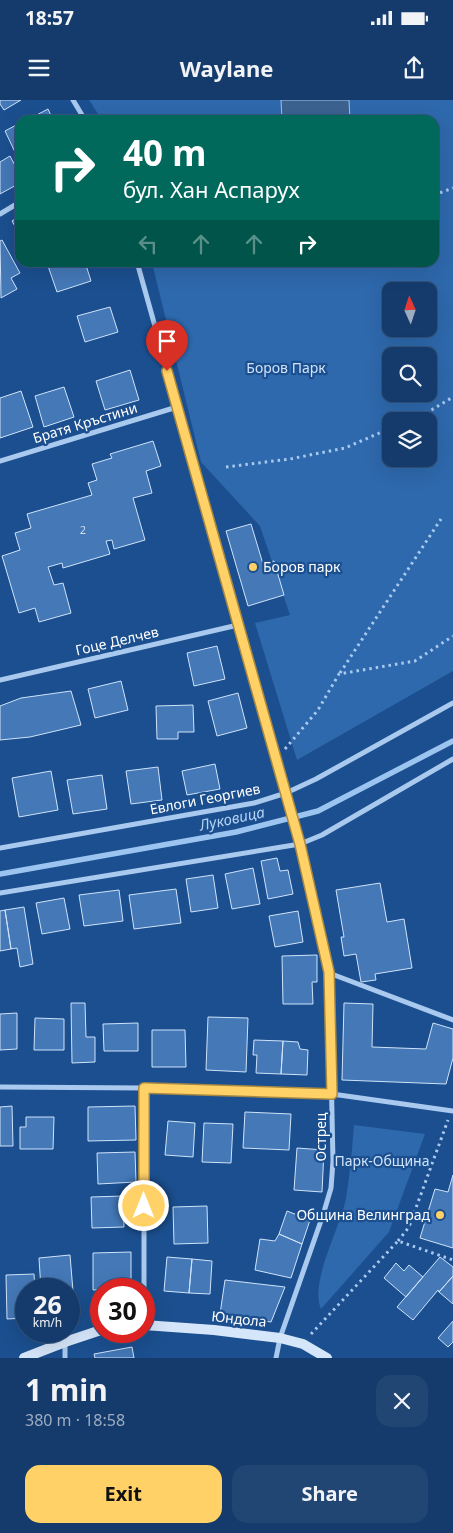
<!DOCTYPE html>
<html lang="en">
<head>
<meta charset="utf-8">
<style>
	:root { --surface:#143b6b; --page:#214673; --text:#f1f3f6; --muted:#9dadc1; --line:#33557e; --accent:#ffd166 }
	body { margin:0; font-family:"Noto Sans",sans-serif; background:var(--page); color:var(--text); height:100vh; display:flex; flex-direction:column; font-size:19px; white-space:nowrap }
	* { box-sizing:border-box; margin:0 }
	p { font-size:16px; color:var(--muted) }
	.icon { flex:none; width:28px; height:28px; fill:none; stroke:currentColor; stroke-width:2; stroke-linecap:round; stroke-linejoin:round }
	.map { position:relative; height:1258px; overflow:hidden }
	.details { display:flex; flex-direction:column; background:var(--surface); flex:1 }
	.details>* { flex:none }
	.guide { position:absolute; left:15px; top:15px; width:424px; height:152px; border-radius:15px; box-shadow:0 5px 20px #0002,0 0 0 1px var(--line); background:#00695c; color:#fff; overflow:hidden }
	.needle { width:32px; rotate:357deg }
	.fabs { position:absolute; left:382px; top:182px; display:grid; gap:10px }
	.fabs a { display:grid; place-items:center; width:55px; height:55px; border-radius:10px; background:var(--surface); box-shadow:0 5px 20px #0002,0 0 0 1px var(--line); font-size:25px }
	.speed { position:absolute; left:15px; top:1178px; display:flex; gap:10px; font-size:25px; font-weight:700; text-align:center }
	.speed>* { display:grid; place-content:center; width:65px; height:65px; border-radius:50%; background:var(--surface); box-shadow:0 5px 20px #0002,0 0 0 1px var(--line); line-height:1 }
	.speed small { font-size:12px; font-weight:400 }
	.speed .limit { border:8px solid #d22; background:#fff; color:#111 }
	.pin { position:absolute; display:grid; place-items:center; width:42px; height:42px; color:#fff; margin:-51px -21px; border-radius:50% 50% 50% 0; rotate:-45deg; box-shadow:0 0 5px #0007 }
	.pin .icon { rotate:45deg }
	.me { position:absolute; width:55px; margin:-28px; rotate:0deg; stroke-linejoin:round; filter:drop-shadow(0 0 4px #0008) }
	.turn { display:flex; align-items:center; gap:18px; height:105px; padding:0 25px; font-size:22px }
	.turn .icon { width:65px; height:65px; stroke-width:2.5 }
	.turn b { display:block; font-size:35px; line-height:42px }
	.lanes { display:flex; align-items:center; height:48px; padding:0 25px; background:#0003; justify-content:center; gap:25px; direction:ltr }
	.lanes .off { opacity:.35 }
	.round { display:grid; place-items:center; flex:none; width:52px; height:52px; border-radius:15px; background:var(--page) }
	.summary { display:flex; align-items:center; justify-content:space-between; height:85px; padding:0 25px }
	h1 { font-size:30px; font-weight:700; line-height:38px }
	.button { display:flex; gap:10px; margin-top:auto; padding:10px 25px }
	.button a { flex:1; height:58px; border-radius:15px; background:var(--accent); color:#111; font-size:20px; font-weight:700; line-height:58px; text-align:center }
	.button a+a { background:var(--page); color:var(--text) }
	.status { display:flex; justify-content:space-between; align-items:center; height:35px; padding:0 25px; background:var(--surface); direction:ltr }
	.status svg { height:14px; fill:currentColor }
	header { display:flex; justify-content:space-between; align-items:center; height:65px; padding:0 25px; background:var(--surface); font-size:22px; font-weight:700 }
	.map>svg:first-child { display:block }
	.green { fill:#2e69ad; fill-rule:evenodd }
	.water { fill:#3c6290; stroke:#9cc4f0 }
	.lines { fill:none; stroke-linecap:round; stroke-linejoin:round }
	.stream { stroke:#9cc4f0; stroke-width:5.5 }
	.building { fill:#4478b7; stroke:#cfe3fa }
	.path { stroke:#a9c9ee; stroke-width:3; stroke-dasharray:2.5 4; stroke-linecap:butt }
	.street { stroke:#a9c9ee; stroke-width:5 }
	.secondary { stroke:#d6e6fa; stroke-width:10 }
	.route-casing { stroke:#a68842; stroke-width:12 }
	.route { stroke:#ffd166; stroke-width:9 }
	.poi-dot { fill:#ffd166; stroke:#1b4f8f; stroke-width:2 }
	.labels { text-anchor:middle; stroke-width:4.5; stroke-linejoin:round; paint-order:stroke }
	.number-label { font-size:11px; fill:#d0dded }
	.park-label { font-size:14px; fill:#cfe3fa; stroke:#1b4f8f }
	.street-label { font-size:14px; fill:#fff; stroke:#1b4f8f }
	.poi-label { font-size:14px; fill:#fff; stroke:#1b4f8f; text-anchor:start }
	.water-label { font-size:15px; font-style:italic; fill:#b5d3f5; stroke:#1b4f8f }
</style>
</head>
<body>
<div class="status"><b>18:57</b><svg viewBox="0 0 49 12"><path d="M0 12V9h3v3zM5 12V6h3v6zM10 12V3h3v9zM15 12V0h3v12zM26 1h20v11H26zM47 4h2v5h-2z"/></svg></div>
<header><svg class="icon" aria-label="menu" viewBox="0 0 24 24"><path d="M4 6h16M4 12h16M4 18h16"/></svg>Waylane<svg class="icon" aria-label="share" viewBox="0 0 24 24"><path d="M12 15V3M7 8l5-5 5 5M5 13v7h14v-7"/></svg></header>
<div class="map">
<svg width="453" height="1258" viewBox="0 0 453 1258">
	<rect width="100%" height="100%" fill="#1b4f8f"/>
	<path class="green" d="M89 0H453V571L297 660 255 523 290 515 260 426 201 362 152 163 434 162V20H102ZM391 191H429V229H391ZM391 256H429V294H391ZM391 321H429V359H391Z
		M354 1025 425 1034 389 1132 321 1209C309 1182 341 1127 346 1098 350 1074 352 1050 354 1025Z"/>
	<path class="water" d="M281 0H349L350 20H282Z"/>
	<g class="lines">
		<path class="stream" d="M0 774 236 732 318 711 453 641"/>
	</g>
	<path class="building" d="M0 0H21L4 10 0 4Z
		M48 9 53 20H27Z
		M20 23V46L14 50 5 31Z
		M20 46V61L14 50Z
		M10 56 20 75V83L0 94V62Z
		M20 116V135L12 121Z
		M2 140 20 173 11 178 17 189 1 198 0 141Z
		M59 162H85L91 181 57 192 48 166Z
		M110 207 118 232 85 242 77 216Z
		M130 270 139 300 105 310 96 281Z
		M64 287 74 317 44 327 35 296Z
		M21 291 33 327 0 338V298Z
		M153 341 161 366 146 371 152 393 133 398 145 440 114 449 112 440 106 441 110 454 63 468 62 463 48 467 54 485 63 483 71 513 39 522 35 508 19 513 2 456 20 450 15 433 31 428 27 414 92 395 88 383 97 380 92 364 112 358 110 354Z
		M251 424 263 464 274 461 284 495 248 506 226 431Z
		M217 546 225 579 194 586 187 553Z
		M121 581 128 610 95 618 88 589Z
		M71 591 81 625 30 637 0 640V606L21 598Z
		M238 593 247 628 217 636 208 601Z
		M193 605 194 632H178V639H157L156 606Z
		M215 664 220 689 187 695 182 671Z
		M158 667 162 700 131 704 126 671Z
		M51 671 58 710 19 717 12 678Z
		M102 675 107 709 73 714 67 680Z
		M277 758 280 771 288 770 293 794 268 799 261 761Z
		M253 768 260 804 232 809 225 774Z
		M213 775 218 808 191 812 186 779Z
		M380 783 387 822 404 819 412 868 375 874 376 880 361 882 356 854 344 856 341 837H344L336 790Z
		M176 789 181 823 134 829 129 795Z
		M119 790 123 821 84 826 79 795Z
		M64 798 70 829 42 834 36 803Z
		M24 807 33 864 20 867 17 848 11 849 5 810Z
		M5 810 11 849 0 851V811Z
		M298 811 303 842 275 847 269 816Z
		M317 855V882H312L313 904H283L282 856Z
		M71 903H85L86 937H95V962L72 963Z
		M344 903 373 904 372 947 426 949 433 923 453 929V958L446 984 342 980Z
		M17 913V949L0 950V914Z
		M208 917 248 918 246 972 206 970Z
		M35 918 64 919V950H34Z
		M138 923V951H104L103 924Z
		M152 930H185L186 967H152Z
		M254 940 283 941 281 974 256 973 257 955H253Z
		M283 941 298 942 300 949 308 950 307 975 281 974Z
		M12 1006 13 1046H0V1007Z
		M135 1006 136 1040 88 1041V1007Z
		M245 1012 291 1014 289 1050 243 1048Z
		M26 1017H54L53 1049H20V1027H26Z
		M168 1021 195 1023 193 1057 165 1055Z
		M204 1023 233 1024 231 1063 202 1062Z
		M297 1048 324 1050 322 1092 294 1090Z
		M135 1052 136 1082 98 1084 97 1053Z
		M453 1075V1148L420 1138 435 1089 448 1092Z
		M123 1096 124 1127 92 1128 91 1097Z
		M207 1106 208 1143 174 1144 173 1107Z
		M287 1111 310 1120 302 1144 279 1134Z
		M279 1134 302 1144 291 1178 255 1170 260 1139 275 1141Z
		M131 1152V1189L93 1190V1153Z
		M70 1155 73 1191H69V1189H41L39 1158Z
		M167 1157 192 1159 189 1193 164 1191Z
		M440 1157 453 1167V1176L439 1192 438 1190 413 1220 397 1207Z
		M192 1159 212 1161 210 1194 189 1193Z
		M396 1163 404 1171 409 1165 423 1177 406 1197 384 1178Z
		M34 1174 35 1189H26V1218L7 1219 6 1175Z
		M453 1176V1204L439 1192Z
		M225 1180 285 1187 271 1222 220 1214Z
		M453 1221V1242L448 1247 438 1238Z
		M132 1247 134 1258H95L94 1254Z"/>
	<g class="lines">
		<path class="path" d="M434 95 453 88
			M266 162 278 165 289 162
			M408 321 423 315 453 297
			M226 367 290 359 345 348 391 328
			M340 573 441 419
			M285 649 318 610 339 574 415 561 453 536
			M398 1141 409 1127 448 1020
			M311 1234 398 1141 453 1160"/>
		<path class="street" d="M73 0 85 20
			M0 114 20 102
			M137 162 300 744 329 873 333 1061 331 1088 323 1115 280 1238 276 1258
			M0 361 177 307
			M0 580 238 525
			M0 748 254 703 286 693 316 679 453 603
			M0 793 300 744 322 735 453 659
			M329 873 453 920
			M0 987 144 988 332 994 453 1011
			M144 1225V988
			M65 1243V1258"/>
		<path class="secondary" d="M144 1225 214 1230 280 1238 303 1244 327 1258
			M24 1258 65 1242 101 1230"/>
	</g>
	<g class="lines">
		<g class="route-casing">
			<path id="route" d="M144 1106V988L332 994 329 872 300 744 167 271"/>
		</g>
		<use href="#route" class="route"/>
	</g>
	<g class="poi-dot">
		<circle cx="253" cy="467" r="5"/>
		<circle cx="440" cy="1115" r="5"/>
	</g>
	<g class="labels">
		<g class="number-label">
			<text x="83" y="434">2</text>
		</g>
		<g class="park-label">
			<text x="286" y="273">Боров Парк</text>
			<text x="382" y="1066">Парк-Община</text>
		</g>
		<g class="street-label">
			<text transform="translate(85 323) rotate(-17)" y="5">Братя Кръстини</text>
			<text transform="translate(117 541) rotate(-13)" y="5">Гоце Делчев</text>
			<text transform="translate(205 699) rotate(-11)" y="5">Евлоги Георгиев</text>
			<text transform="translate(321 1037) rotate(-90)" y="5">Острец</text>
			<text transform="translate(239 1219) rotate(6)" y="5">Юндола</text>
		</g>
		<g class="poi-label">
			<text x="263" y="472">Боров парк</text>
			<text x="430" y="1120" text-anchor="end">Община Велинград</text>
		</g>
		<g class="water-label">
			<text transform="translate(232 719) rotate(-12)" y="5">Луковица</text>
		</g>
	</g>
</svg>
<div class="fabs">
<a><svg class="needle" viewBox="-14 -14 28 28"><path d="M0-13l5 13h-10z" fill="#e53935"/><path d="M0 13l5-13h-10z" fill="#9dadc1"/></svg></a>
<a><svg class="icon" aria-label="search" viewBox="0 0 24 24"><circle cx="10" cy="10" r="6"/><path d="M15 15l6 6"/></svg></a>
<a><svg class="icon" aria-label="layers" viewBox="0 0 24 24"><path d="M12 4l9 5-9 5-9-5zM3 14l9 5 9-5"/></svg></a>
</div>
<div class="speed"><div>26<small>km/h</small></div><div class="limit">30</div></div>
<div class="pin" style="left:167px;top:271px;background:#d93025"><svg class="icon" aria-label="arrive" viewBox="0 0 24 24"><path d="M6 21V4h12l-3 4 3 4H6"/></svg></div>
<svg class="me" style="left:144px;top:1106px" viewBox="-20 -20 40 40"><circle r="17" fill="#ffd166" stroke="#fff" stroke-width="3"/><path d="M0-11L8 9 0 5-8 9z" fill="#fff"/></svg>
<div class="guide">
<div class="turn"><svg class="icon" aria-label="right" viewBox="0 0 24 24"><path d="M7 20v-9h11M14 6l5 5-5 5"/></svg><div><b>40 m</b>бул. Хан Аспарух</div></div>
<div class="lanes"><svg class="icon off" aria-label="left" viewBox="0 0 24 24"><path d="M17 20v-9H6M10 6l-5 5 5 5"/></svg><svg class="icon off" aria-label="ahead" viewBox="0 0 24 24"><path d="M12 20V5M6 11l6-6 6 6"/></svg><svg class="icon off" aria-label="ahead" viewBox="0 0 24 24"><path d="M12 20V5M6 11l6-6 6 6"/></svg><svg class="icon" aria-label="right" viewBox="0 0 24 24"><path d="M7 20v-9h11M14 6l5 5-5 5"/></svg></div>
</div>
</div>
<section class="details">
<div class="summary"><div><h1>1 min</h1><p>380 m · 18:58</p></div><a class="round"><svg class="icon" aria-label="close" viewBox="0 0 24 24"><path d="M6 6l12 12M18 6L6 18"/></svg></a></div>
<div class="button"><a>Exit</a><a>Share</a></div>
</section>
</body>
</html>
